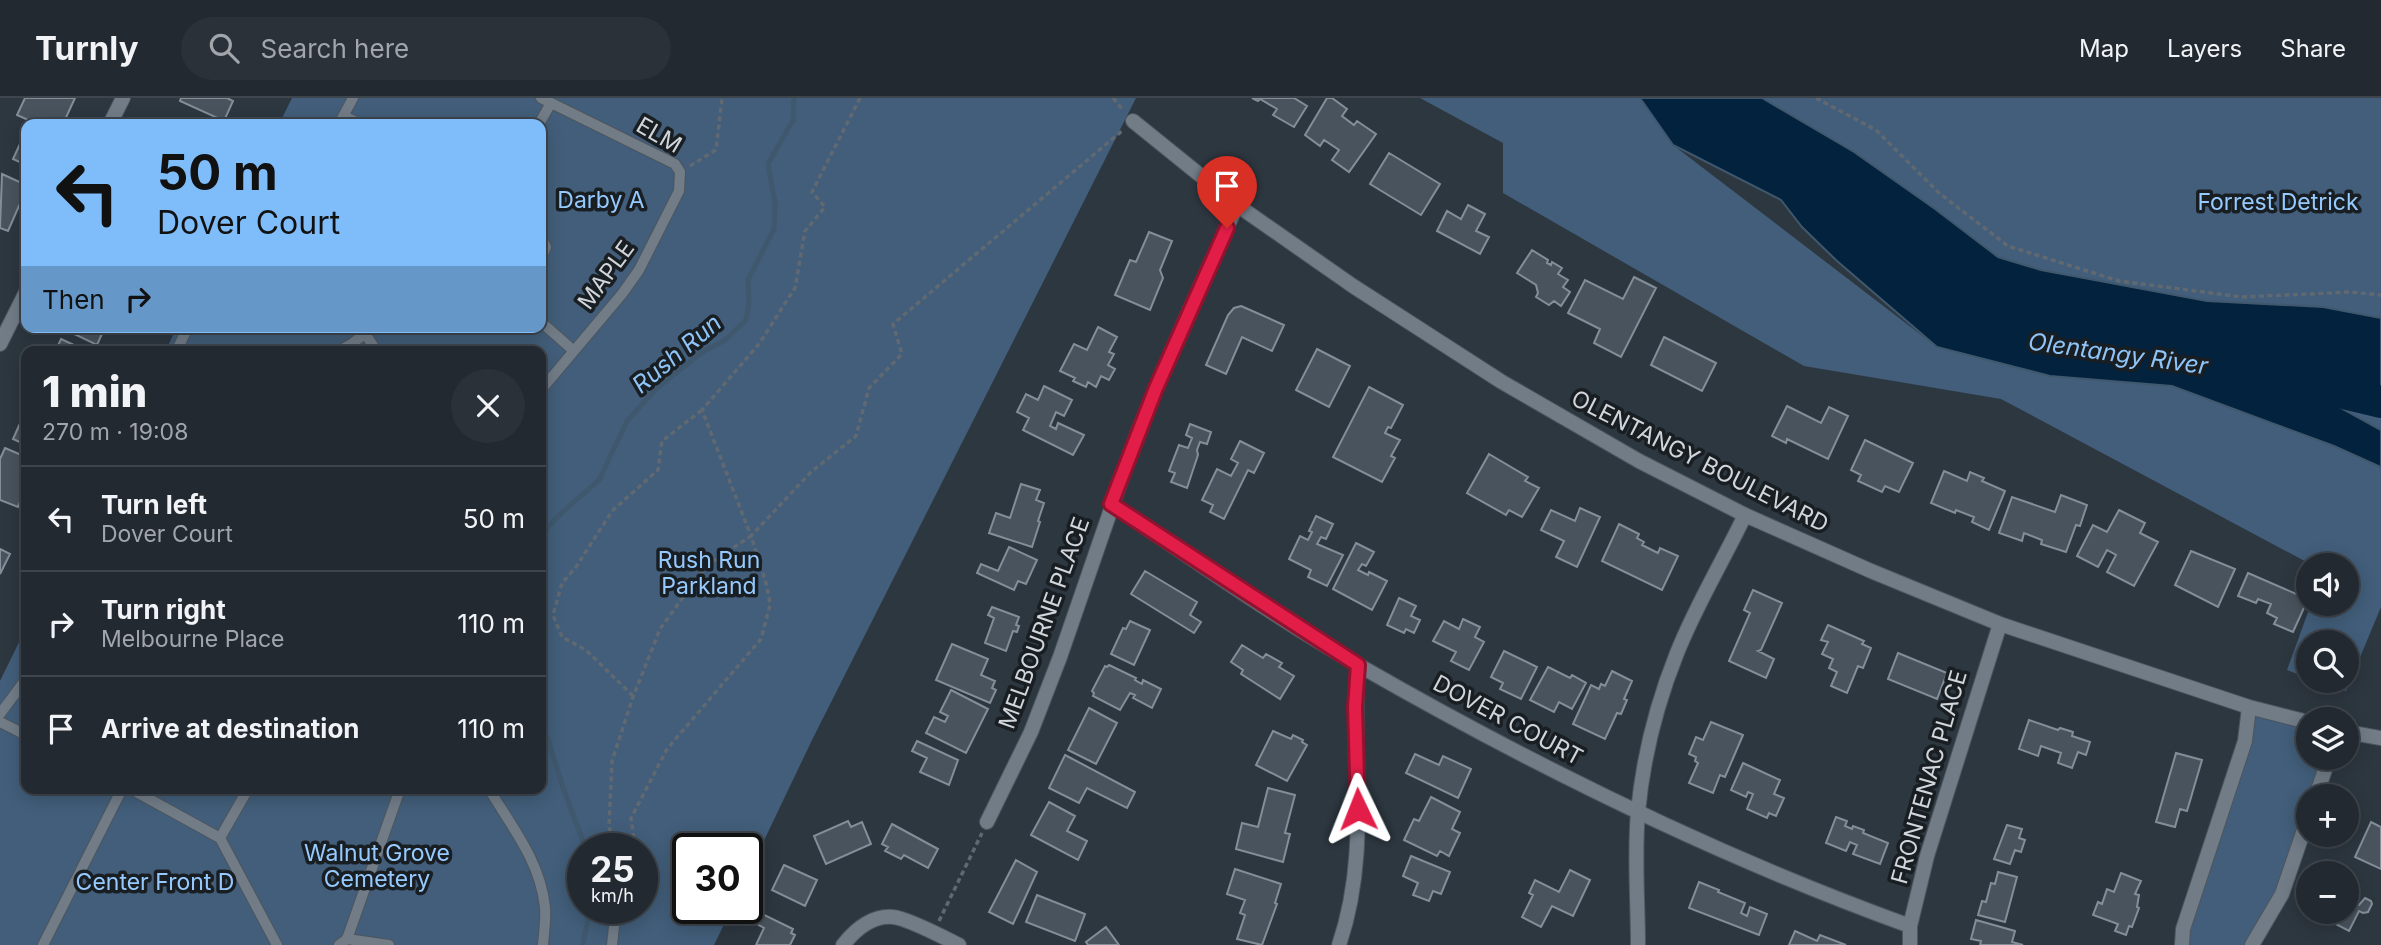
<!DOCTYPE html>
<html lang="en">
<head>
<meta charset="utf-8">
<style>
	:root { --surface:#222930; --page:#2a3138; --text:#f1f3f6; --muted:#a2a6ab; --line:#3f454c }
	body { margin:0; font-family:Inter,sans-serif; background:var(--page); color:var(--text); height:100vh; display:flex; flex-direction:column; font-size:26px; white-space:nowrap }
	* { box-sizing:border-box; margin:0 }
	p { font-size:23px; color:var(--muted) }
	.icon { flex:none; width:38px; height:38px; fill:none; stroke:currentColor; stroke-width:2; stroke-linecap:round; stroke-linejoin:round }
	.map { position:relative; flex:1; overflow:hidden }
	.sheet { position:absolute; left:21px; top:248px; width:525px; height:448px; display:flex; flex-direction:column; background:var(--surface); border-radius:14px; box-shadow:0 4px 18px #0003,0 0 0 2px var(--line) }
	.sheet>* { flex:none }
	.hud { position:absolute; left:21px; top:21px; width:525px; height:214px; border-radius:14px; box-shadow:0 4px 18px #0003,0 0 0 2px var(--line); background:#7fbdfa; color:#111; overflow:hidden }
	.fabs { position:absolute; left:2296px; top:455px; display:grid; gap:14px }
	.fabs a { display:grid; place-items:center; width:63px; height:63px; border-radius:50%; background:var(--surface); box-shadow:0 4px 18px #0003,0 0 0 2px var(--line); font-size:35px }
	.speed { position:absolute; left:567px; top:735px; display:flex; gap:14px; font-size:35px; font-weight:700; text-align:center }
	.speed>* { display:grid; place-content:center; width:91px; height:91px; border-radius:50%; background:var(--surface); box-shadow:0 4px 18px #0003,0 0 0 2px var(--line); line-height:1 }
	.speed small { font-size:18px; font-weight:400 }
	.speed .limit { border:4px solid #111; border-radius:10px; background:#fff; color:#111 }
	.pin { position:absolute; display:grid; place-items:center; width:60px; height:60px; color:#fff; margin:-72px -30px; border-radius:50% 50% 50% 0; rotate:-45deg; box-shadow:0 0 7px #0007 }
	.pin .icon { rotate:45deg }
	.me { position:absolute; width:77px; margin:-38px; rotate:358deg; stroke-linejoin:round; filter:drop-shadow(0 0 5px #0008) }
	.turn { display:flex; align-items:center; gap:24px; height:147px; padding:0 21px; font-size:32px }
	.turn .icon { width:91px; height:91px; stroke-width:2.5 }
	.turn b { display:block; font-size:49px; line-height:60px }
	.then { display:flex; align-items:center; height:66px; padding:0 21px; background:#0003; gap:14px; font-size:26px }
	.round { display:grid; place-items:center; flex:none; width:74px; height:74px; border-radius:37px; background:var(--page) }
	.overview { display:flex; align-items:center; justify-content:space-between; height:119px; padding:0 21px }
	h1 { font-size:42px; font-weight:800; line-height:52px }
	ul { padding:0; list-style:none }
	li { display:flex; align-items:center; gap:21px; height:105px; padding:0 21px; border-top:2px solid var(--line) }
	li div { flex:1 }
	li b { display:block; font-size:26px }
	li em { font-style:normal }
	header { display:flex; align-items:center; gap:42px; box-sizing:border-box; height:98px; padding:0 35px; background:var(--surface); border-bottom:2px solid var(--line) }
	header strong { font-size:33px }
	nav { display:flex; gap:38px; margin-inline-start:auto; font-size:24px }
	.search { width:490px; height:63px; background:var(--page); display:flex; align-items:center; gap:18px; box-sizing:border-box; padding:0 24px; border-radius:38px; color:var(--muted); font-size:26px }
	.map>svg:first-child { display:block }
	.green { fill:#425e7a; fill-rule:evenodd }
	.water { fill:#03223d; stroke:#40586d; stroke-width:2 }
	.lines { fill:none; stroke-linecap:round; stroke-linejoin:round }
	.stream { stroke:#40586d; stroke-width:5 }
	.river { stroke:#03223d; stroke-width:32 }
	.building { fill:#49535d; stroke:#838e99; stroke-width:2 }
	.service-casing { stroke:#4d555d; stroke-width:12 }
	.minor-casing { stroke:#4d555d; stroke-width:16 }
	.path { stroke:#606971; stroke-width:3.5; stroke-dasharray:5 3.5; stroke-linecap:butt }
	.service { stroke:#717c87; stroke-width:10 }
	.minor { stroke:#717c87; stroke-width:14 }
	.route-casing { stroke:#92132f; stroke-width:18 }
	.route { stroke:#e11d48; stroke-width:12 }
	.labels { text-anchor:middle; stroke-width:7; stroke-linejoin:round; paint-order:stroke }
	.street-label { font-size:23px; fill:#d0d6dc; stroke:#191e22 }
	.park-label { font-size:23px; fill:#96caff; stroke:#191e22 }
	.water-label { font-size:24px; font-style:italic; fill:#8fc4f8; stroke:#191e22 }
</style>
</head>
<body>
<header>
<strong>Turnly</strong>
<div class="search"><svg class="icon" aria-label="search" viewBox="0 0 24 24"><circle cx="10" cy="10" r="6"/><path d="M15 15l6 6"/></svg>Search here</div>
<nav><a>Map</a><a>Layers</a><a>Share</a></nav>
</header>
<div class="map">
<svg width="2381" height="847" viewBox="0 0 2381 847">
	<rect width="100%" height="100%" fill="#2d3740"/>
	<path class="green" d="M292 0H1136L813 640 747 778V751H688V810H732L714 847H0V583L26 530V691H541V254H165L177 229H541V26H279ZM583 751H642V810H583Z
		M1420 0H1640L1673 47 1937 249 2050 278 2172 288 2334 348 2381 369V509L2346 593 2316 583H2347V544H2308V580L2287 572 2311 506H2347V467H2312L2001 301 1804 268 1503 95V45Z
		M1762 0H2381V220L2323 209 2207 203 2041 172 1998 159 1935 111 1854 54Z
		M2381 289V332L2340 310Z
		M2249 609 2308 624V660H2330L2317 698H2308V722L2252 847H2182Z"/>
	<path class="water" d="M1640 0H1762L1854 54 1935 111 1998 159 2041 172 2207 203 2323 209 2381 220V289L2341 310 2381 332V369L2334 348 2172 288 2050 278 1937 249 1837 163 1802 129 1781 102 1673 47Z"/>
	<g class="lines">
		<path class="stream" d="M541 437 559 417 599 382 627 323 656 291 701 255 725 242 746 222 749 203 748 182 774 131 775 105 768 66 793 22 794 0
			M541 639 547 638 563 690 586 751
			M583 847 590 810"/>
		<path class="river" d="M2318 289 2381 304"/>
	</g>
	<path class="building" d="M25 0H75L63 26H37L17 17Z
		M181 0H227L233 3 224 23 180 3Z
		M1252 0H1294L1307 8 1294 29 1273 17 1277 11 1260 1 1258 3Z
		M1327 0H1332L1347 11 1342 18 1354 27 1357 23 1376 36 1349 74 1332 62 1339 52 1324 42 1320 48 1305 37Z
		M24 37 26 38V67L13 61Z
		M1389 55 1440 86 1421 117 1370 86Z
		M2 76 26 87V92L8 133 0 130Z
		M1468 107 1485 116 1476 133 1489 139 1480 156 1437 133 1447 113 1461 121Z
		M1149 134 1172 143 1160 172 1163 180 1150 212 1115 197 1130 162 1136 164Z
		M1532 152 1548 162 1547 165 1551 167 1552 164 1562 170 1558 176 1568 182 1563 189 1570 194 1561 208 1554 203 1549 207 1536 199 1538 195 1536 187 1517 175Z
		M1634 179 1656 190 1621 259 1594 245 1600 231 1568 215 1585 182 1623 201Z
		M1241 208 1284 227 1272 253 1242 239 1226 276 1206 267 1228 217 1234 210Z
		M68 229H105L97 247 66 232Z
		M1098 229 1117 239 1109 254 1114 256 1108 267 1115 271 1109 282 1101 278 1096 289 1088 284 1086 289 1073 283 1075 280 1060 273 1074 246 1087 252Z
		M1664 239 1716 265 1702 293 1651 267Z
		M61 241 89 254H55Z
		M1317 251 1350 268 1329 309 1296 292Z
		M1044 288 1072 302 1064 318 1056 314 1050 328 1056 331 1058 325 1084 337 1073 357 1023 332 1029 320 1017 314 1026 296 1038 302Z
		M1369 289 1403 307 1391 330 1388 329 1385 335 1400 342 1391 358 1395 360 1382 384 1333 359Z
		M1787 308 1821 325 1829 309 1848 318 1828 361 1787 341 1786 345 1772 338Z
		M26 312V347L13 341Z
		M1190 326 1211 334 1207 346 1200 344 1197 352 1198 357 1187 390 1171 384 1175 375 1169 373 1179 347 1188 350 1192 340 1186 337Z
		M1865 342 1913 365 1899 394 1885 388 1882 394 1858 383 1861 377 1851 372Z
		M1240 343 1264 355 1254 375 1248 372 1224 421 1210 414 1213 407 1202 402 1217 371 1231 378 1238 365 1231 361Z
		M5 350 26 359V390L18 409 0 402V361Z
		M1489 356 1528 379 1525 383 1539 390 1522 419 1509 412 1506 417 1467 395Z
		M1944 373 1967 383 1970 374 1984 380 1982 383 2005 393 1989 432 1972 424 1974 419 1956 412 1955 415 1931 405Z
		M1021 386 1040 392 1036 402 1044 405 1038 423 1040 424 1032 449 989 435 996 415 1010 420Z
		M2061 397 2087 407 2080 428 2076 427 2066 454 2041 446 2042 442 2024 435 2022 443 1999 435 2012 399 2055 414Z
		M1580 410 1600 419 1577 469 1556 459 1564 443 1541 432 1551 412 1575 423Z
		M2119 412 2145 425 2140 435 2158 444 2134 488 2107 474 2116 457 2107 452 2098 469 2077 458 2093 427 2107 434Z
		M1316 418 1333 426 1326 441 1321 439 1317 446 1343 457 1327 488 1308 479 1311 472 1289 461 1300 438 1308 442 1312 434 1309 433Z
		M1619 426 1639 436 1637 440 1644 444 1642 447 1658 455 1660 450 1678 458 1662 492 1602 463Z
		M1356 445 1374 454 1366 468 1362 466 1358 472 1368 477 1369 474 1387 483 1372 512 1333 491Z
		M1009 449 1037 462 1026 486 1018 483 1014 492 977 475 981 466 998 473Z
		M0 451 10 456 0 476Z
		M2191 453 2235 471 2218 509 2175 487Z
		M1145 473 1197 504 1190 517 1201 524 1194 535 1131 496Z
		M2248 475 2308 501 2293 534 2274 526 2277 520 2267 515 2271 506 2258 501 2256 505 2238 498Z
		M1753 492 1782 505 1761 552 1758 553 1774 561 1766 580 1729 563 1750 515 1744 512Z
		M1399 500 1416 508 1411 518 1420 522 1414 535 1406 531 1404 535 1387 527Z
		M992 509 1019 519 1016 527 1019 528 1017 534 1013 533 1006 553 985 545 994 520 988 517Z
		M1463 521 1480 529 1475 539 1484 544 1469 572 1451 563 1456 554 1433 543 1444 523 1459 531Z
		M1130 523 1150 532 1134 567 1111 556 1123 530 1126 531Z
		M1828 527 1864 543 1862 546 1871 550 1863 570 1858 568 1847 595 1831 588 1837 574 1829 570 1833 561 1822 556 1828 544 1821 542Z
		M952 546 988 561 981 577 995 583 992 590 996 592 990 605 936 582Z
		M1242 547 1263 560 1266 556 1282 565 1279 569 1294 578 1280 601 1241 576 1243 572 1231 564Z
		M1504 553 1537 569 1521 601 1500 591 1503 585 1491 579Z
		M1898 555 1947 575 1937 601 1888 581Z
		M1109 567 1136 580 1135 582 1142 586 1143 582 1161 591 1152 610 1133 600 1135 597 1130 595 1120 612 1093 598 1094 595 1092 593 1105 568 1107 569Z
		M1548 569 1570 580 1572 577 1586 585 1572 611 1559 604 1554 614 1530 602Z
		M1612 573 1632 583 1624 601 1627 602 1621 616 1617 615 1605 641 1573 626 1591 587 1599 591 1601 586 1605 588Z
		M951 592 988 611 966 655 926 635 934 619 945 624 948 618 940 614Z
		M1089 610 1117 625 1096 666 1068 652Z
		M2029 622 2058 632 2060 630 2073 634 2072 638 2090 644 2086 657 2078 654 2072 670 2058 665 2061 655 2041 648 2038 658 2019 651Z
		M1711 624 1743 637 1725 679 1720 677 1713 695 1689 685 1698 665 1695 663 1696 659 1689 656 1696 639 1703 642Z
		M1273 633 1291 641 1293 637 1303 642 1302 644 1307 647 1287 683 1256 667Z
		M917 643 958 662 949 687 920 674 927 660 912 653Z
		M2176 655 2202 662 2187 713 2180 711 2175 729 2156 724Z
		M1415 656 1439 667 1443 658 1471 671 1458 700 1406 675Z
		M1065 657 1135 694 1127 710 1087 690 1079 705 1049 690Z
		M1743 665 1780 682 1774 696 1784 700 1776 718 1769 715 1767 720 1747 711 1753 696 1748 694 1746 699 1731 692Z
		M1268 690 1295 697 1285 735 1290 736 1283 764 1236 751 1242 725 1258 729Z
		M1431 699 1460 714 1452 731 1460 735 1449 758 1440 753 1437 758 1404 742 1414 721 1419 723Z
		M1049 704 1075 718 1067 733 1087 743 1078 762 1031 737Z
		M1836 719 1847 723 1845 728 1852 731 1853 728 1864 732 1863 735 1888 745 1880 766 1853 756 1857 747 1850 744 1846 753 1826 745Z
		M848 723 851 729 862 724 871 746 826 766 814 738Z
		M2371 724 2381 729V771L2355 759Z
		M892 726 938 751 928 770 904 757 901 761 885 753 888 749 882 746Z
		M2007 727 2022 731 2019 740 2025 742 2021 754 2015 752 2010 766 1994 761Z
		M1411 758 1450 774 1441 796 1433 793 1429 803 1413 797 1418 785 1403 778Z
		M1016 762 1037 774 1013 826 989 814Z
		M784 767 817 782 805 808 772 792Z
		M1235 771 1281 786 1275 805 1277 806 1262 847 1237 841 1245 817 1240 815 1245 802 1227 796Z
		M1570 772 1590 782 1573 818 1552 808 1541 829 1522 819 1533 797 1529 795 1535 782 1559 794Z
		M1998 774 2017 779 2005 824 1978 817 1982 803 1986 804 1991 785 1995 786Z
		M2121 775 2141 783 2135 796 2139 797 2137 809 2139 810 2132 829 2129 828 2126 837 2115 833 2118 826 2093 817 2098 804 2102 806 2107 791 2114 794Z
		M1699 784 1719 792 1718 794 1745 805 1741 815 1747 818 1750 809 1767 816 1759 837 1689 810Z
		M1037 797 1085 816 1075 843 1026 824Z
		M2365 800 2371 803 2372 806 2368 814 2363 815 2359 813 2349 833 2330 823 2334 815 2330 814H2347V801L2359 807Z
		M762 816 793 831 791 835 795 837 790 847H756L764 830 757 826Z
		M1976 822 2015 833 2012 844 2023 847H1980L1981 843 1971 841Z
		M1106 829 1119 847H1088L1086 844Z
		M1795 833 1817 843 1820 837 1846 847H1789Z"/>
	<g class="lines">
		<g class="service-casing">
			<path id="service" d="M344 18 360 26
				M339 26 353 0
				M539 26 551 5
				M541 140 546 149 541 161
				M541 224 574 253
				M363 232 377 254
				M176 254 188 229
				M337 254 353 245 373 229
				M541 292 622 196 639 172 679 93 680 74 675 66 541 0
				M0 616 26 581
				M0 624 26 637
				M131 691 220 740 277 847
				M489 691C512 729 540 763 545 809 546 821 544 835 543 847
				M220 740 248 691
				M347 841 400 691
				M43 847 122 691
				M339 847 347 841 389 847
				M612 847 616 810"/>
		</g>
		<g class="minor-casing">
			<path id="minor" d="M1133 23 1237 107 1353 188 1502 284 1639 363 1745 417 1871 473 2000 526 2249 609 2308 624
				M110 26 123 0
				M0 246 26 194
				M1111 406C1193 461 1274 519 1360 568 1536 669 1719 759 1910 828
				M2347 634 2381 640
				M2316 698 2329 660
				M987 724 1031 634 1060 559 1137 336 1185 222 1237 107
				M843 847C855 832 872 817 893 819 907 820 945 840 959 847
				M1339 847C1371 753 1351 663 1358 567
				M1638 847C1638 803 1634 758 1638 714 1643 660 1657 605 1677 555 1696 507 1723 463 1745 417
				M1910 847V828L1927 758 2000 526
				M2182 847 2183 831 2245 643 2249 609
				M2252 847 2282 796 2308 720"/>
		</g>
		<path class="path" d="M860 0 812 94 825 109 805 133 795 190 759 246 702 312 751 438 811 374 856 338 869 290 902 256 893 226 1123 32
			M1113 0 1122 11
			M1816 0 1876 32 1939 95 2008 148 2119 183 2242 199 2351 194 2381 197
			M690 68 716 52 722 0
			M633 598 586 552 562 539 553 517 562 485 576 469 612 413 658 372 662 343 702 312
			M613 751 609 727 612 663 633 599 660 531 706 468 751 438 767 488 770 507 761 541 667 651 631 720 635 751
			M939 823 982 735"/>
		<use href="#service" class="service"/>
		<use href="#minor" class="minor"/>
	</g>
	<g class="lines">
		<g class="route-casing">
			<path id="route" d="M1227 130 1156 290 1111 406 1358 567 1355 609 1358 711"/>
		</g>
		<use href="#route" class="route"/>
	</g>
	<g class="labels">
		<g class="street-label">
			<text transform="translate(659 37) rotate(30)" y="8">ELM</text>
			<text transform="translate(606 177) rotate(-54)" y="8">MAPLE</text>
			<text transform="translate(1700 363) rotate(27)" y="8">OLENTANGY BOULEVARD</text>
			<text transform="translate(1044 525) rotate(-70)" y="8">MELBOURNE PLACE</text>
			<text transform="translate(1508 622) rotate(28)" y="8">DOVER COURT</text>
			<text transform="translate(1929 679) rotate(-74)" y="8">FRONTENAC PLACE</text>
		</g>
		<g class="park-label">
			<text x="601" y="110">Darby A</text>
			<text x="2278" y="112">Forrest Detrick</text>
			<text x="709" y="470">Rush Run<tspan x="709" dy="26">Parkland</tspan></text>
			<text x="377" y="763">Walnut Grove<tspan x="377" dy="26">Cemetery</tspan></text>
			<text x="155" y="792">Center Front D</text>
		</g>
		<g class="water-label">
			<text transform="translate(677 256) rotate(-40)" y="8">Rush Run</text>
			<text transform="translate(2118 256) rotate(8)" y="8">Olentangy River</text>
		</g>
	</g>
</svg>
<div class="fabs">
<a><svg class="icon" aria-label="sound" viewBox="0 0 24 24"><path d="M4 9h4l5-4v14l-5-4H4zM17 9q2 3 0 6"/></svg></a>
<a><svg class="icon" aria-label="search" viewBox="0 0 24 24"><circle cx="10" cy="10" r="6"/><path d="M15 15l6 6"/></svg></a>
<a><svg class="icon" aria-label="layers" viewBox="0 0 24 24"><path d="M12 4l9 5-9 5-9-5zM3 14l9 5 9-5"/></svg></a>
<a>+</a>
<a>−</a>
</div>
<div class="speed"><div>25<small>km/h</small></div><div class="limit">30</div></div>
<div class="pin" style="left:1227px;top:130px;background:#d93025"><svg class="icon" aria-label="arrive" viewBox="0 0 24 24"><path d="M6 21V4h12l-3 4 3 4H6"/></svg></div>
<svg class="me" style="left:1358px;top:711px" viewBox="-20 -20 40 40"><path d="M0-17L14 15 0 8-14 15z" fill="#e11d48" stroke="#fff" stroke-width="4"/></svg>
<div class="hud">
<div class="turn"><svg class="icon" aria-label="left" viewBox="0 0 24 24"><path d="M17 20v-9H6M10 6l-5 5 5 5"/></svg><div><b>50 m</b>Dover Court</div></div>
<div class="then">Then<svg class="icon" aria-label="right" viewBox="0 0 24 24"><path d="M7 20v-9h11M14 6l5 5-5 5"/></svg></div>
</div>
<section class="sheet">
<div class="overview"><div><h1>1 min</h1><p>270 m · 19:08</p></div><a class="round"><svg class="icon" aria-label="close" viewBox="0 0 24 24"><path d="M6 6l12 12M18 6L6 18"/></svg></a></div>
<ul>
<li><svg class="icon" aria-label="left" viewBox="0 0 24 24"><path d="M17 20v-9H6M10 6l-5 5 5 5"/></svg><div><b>Turn left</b><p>Dover Court</p></div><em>50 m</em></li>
<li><svg class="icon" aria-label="right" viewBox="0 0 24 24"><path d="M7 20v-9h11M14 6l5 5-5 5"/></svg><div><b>Turn right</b><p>Melbourne Place</p></div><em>110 m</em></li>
<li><svg class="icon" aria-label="arrive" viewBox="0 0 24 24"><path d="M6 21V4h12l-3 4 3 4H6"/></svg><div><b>Arrive at destination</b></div><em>110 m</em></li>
</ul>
</section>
</div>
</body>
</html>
